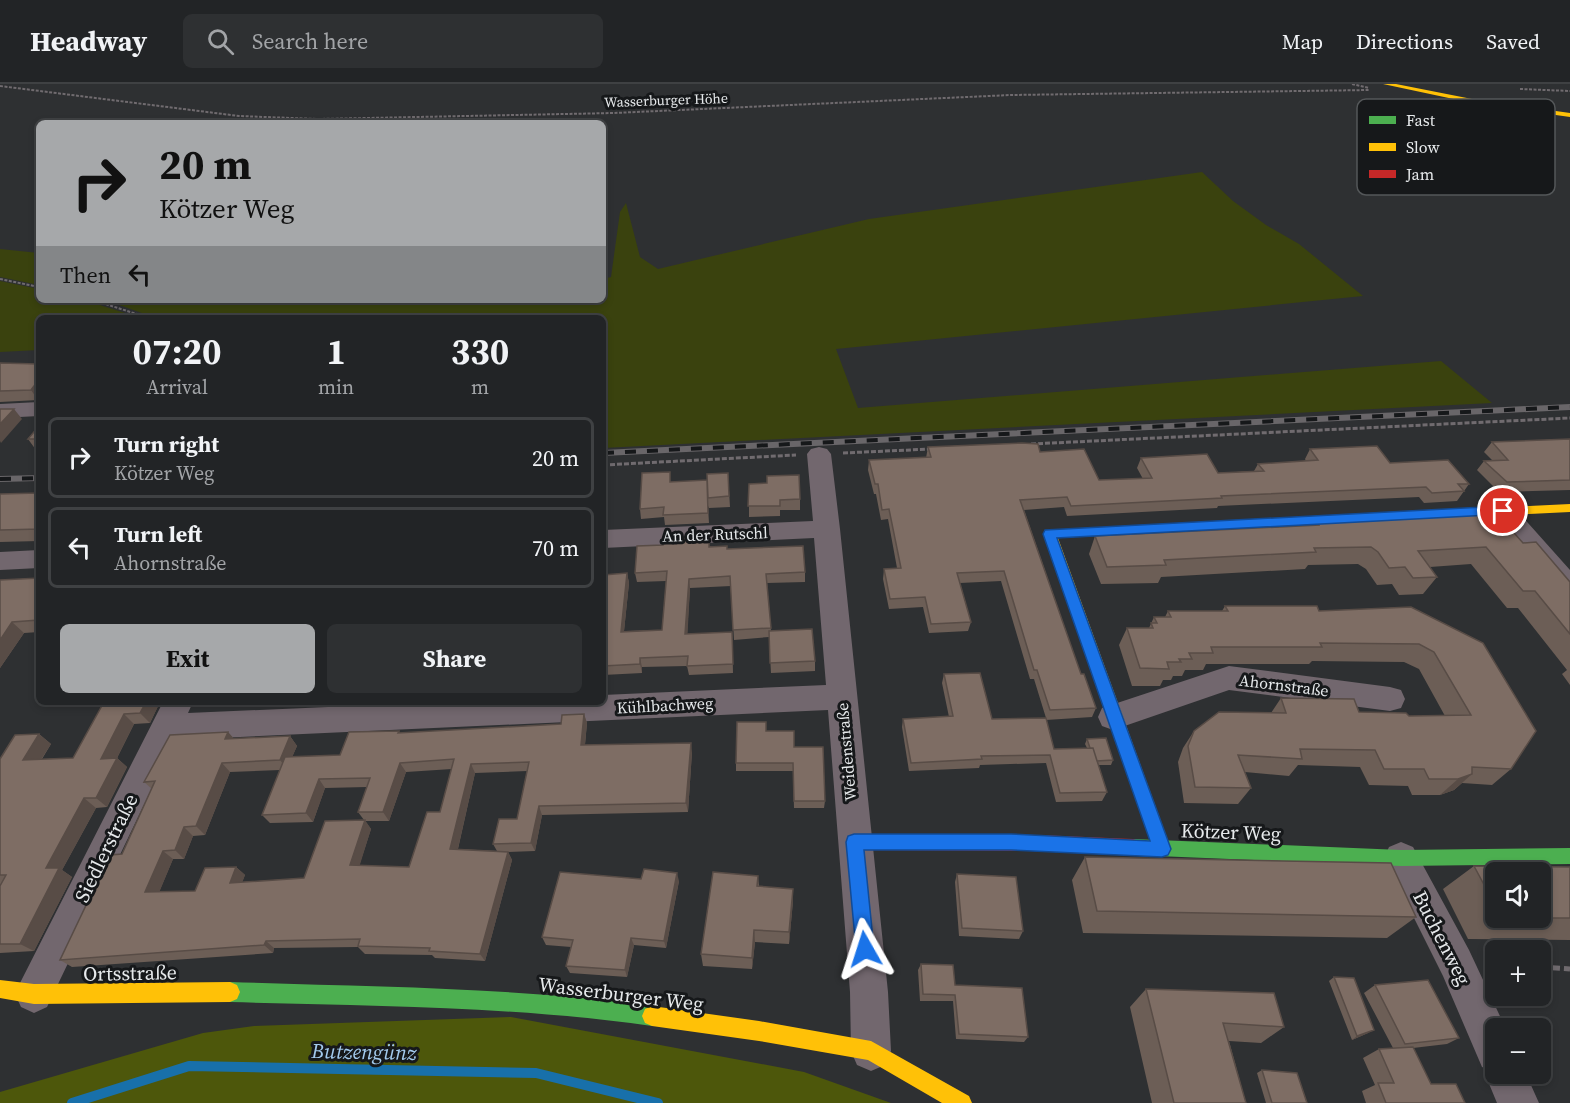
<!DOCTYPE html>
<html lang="en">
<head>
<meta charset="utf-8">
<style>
	:root { --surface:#222426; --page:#2e3032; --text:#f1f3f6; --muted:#a2a4a7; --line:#3f4143; --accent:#a6a8aa }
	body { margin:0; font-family:"Source Serif 4",serif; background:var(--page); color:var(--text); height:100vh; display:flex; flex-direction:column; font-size:22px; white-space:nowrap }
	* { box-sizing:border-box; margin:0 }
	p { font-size:20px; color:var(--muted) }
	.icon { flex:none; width:33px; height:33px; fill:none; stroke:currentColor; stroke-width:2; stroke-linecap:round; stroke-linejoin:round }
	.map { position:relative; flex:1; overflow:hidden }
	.side { position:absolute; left:36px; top:231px; width:570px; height:390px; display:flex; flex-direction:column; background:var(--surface); border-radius:9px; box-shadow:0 3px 9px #0003,0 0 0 2px var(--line) }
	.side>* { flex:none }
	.guide { position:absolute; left:36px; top:36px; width:570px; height:183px; border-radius:9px; box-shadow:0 3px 9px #0003,0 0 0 2px var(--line); background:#a6a8aa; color:#111; overflow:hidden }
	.fabs { position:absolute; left:1485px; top:778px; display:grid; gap:12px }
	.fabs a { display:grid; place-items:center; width:66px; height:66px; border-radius:9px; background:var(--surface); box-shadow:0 3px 9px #0003,0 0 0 2px var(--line); font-size:30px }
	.pin { position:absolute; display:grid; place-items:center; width:51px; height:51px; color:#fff; margin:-26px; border:3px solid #fff; border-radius:50%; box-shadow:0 2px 6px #0007 }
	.me { position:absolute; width:66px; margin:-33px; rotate:354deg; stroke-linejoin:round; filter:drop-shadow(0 0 4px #0008) }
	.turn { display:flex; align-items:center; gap:21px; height:126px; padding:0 24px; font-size:27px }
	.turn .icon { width:78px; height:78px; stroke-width:2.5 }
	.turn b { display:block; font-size:42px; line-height:51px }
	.then { display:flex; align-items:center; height:57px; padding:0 24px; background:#0003; gap:12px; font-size:22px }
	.eta { display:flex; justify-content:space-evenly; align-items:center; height:102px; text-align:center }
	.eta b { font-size:36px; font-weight:700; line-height:42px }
	.action { display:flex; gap:12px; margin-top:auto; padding:12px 24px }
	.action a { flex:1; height:69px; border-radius:9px; background:var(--accent); color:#111; font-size:24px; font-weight:700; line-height:69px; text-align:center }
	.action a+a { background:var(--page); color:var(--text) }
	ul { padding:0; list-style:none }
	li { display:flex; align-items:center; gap:18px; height:81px; margin:0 12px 9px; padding:0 12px; border:3px solid var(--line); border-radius:9px }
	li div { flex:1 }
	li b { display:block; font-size:22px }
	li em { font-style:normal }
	header { display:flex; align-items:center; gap:36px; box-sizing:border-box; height:84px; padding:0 30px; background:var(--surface); border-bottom:2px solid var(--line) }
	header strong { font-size:28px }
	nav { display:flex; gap:33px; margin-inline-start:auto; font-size:21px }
	.search { width:420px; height:54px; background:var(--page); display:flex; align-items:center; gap:15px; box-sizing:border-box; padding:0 21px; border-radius:9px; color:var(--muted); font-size:22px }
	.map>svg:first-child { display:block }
	.green { fill:#3a420e }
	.forest { fill:#4d570b }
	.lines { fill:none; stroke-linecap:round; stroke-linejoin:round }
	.stream { stroke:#1870aa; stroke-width:10 }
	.path-far2 { stroke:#706b6f; stroke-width:2; stroke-dasharray:3 1.5; stroke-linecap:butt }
	.path-far1 { stroke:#706b6f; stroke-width:3; stroke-dasharray:5 2; stroke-linecap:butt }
	.path { stroke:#706b6f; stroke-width:5; stroke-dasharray:8 4; stroke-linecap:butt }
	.street { fill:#72676e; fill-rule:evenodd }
	.fast { fill:#4caf50; fill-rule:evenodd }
	.slow { fill:#ffc107; fill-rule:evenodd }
	.jam { fill:#c62828; fill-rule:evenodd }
	.rail-casing { stroke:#696669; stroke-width:6 }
	.rail { stroke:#16181a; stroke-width:4; stroke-dasharray:11; stroke-linecap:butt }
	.wall { fill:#6c5e56; fill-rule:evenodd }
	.shaded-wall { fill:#584c46 }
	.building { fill:#7e6d64; stroke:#584c46; stroke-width:1.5 }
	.route { fill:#1a73e8; stroke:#114b97; stroke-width:1.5 }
	.labels { text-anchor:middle; stroke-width:6; stroke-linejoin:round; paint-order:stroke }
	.far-street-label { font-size:14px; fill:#e6e9eb; stroke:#16181a }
	.street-label { font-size:16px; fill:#e6e9eb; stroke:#16181a }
	.near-street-label { font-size:20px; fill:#e6e9eb; stroke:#16181a }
	.near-water-label { font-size:21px; font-style:italic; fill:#a3caec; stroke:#16181a }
	.key { fill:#16181a; stroke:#545759; stroke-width:1.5 }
	.key-label { font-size:16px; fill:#e6e9eb }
</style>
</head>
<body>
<header>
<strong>Headway</strong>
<div class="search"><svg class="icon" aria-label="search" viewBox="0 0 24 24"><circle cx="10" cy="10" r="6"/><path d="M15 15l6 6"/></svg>Search here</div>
<nav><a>Map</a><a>Directions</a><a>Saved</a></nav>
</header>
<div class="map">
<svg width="1570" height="1019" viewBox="0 0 1570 1019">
	<rect width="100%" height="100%" fill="#2e3032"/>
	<path class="green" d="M1202 88 1233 117 1266 141 1299 160 1363 212 836 265 858 324 1441 277 1492 319 603 364V234H156L105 216H603V195L611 193 620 128 626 119 640 173 658 185 869 135Z
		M0 165 39 169V201L0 193Z
		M0 197 39 205V216H84L141 234H39V266L0 268Z"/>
	<path class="forest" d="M511 933 804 988 891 1019H0V1008L203 949 254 942Z"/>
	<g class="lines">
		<path class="stream" d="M72 1019 189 982 536 989 658 1019"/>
		<path class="path-far2" d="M1352 0 1369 4
			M0 2 239 32 318 35 614 29 1011 11 1370 6
			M1520 5 1570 7
			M0 195 39 203
			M93 216 149 234"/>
		<path class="path-far1" d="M1031 360 1570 334
			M843 369 931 365
			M603 381 796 371"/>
		<path class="path" d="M1540 883 1570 885"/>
		<path class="street" d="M39 318V332L0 334V320Z
			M819 363 827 365 831 370 840 445 888 908 891 967 885 981 871 987 857 981 851 967 850 908 828 626 175 656 47 923 34 929 21 923 15 910 21 897 163 618H193L188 629 442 618H603V611L826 601 814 454 603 464V446L813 437 807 370 811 365Z
			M1503 419 1512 421 1570 486V514L1561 511 1494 433 1491 427 1494 421Z
			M39 466V484L0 486V468Z
			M1229 582 1390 603 1401 606 1405 615 1401 624 1390 627 1229 606 1113 646 1102 642 1098 633 1102 624Z
			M1401 758 1413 763 1469 866 1506 945H1496V990H1526L1539 1019H1497L1485 990 1487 985 1482 983 1443 892 1384 774 1389 763Z"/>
		<path class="fast" d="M1133 755 1401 766 1570 764V780L1401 782 1133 771 1127 769 1124 763 1127 757Z
			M230 898C371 903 512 903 652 922L659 925 662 932 659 939 652 942C513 922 371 922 230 918L223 915 220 908 223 901Z"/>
		<path class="slow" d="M1383 0H1396L1477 16 1570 29V33L1477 20Z
			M1570 420V428L1381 437 1375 433 1381 429Z
			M1139 442 1145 446 1143 449 1058 454 1171 765 1168 771 1162 773 1156 771 1153 765 1044 450 1050 446Z
			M0 896 34 900 230 898 237 901 240 908 237 915 230 918 34 920 0 914Z
			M652 922 759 937 871 957 969 1012 972 1019H942L868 976 759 957 652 942 645 939 642 932 645 925Z"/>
		<path class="jam" d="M1381 429 1387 433 1385 436 1139 450 1133 446 1139 442Z
			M854 750 1039 751 1133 755 1139 757 1142 763 1139 769 1133 771 1039 767 854 766 848 764 846 758 848 752Z"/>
		<g class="rail-casing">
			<path id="rail" d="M603 369 1570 323
				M0 395 39 394"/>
		</g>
		<use href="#rail" class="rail"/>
	</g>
	<path class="wall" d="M0 279 39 280 38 316 0 318Z
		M39 342V366H36L28 355Z
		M1570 355V406L1499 408 1477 386 1484 377 1492 376 1484 368 1492 358Z
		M928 363 1040 368 1099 396 1143 395 1137 384 1141 374 1218 389 1254 387 1258 380 1306 377 1305 375 1310 365 1390 379 1469 400 1457 417 1424 419 1419 413 1218 422 1217 424 1067 432 1064 423 1024 426 1081 590 1096 624 1092 633 1046 636 1054 665 1087 664 1085 660 1087 655 1113 676 1111 681H1098L1107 708 1102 717 1056 718 1046 679 980 681 979 684 909 687 902 643 903 635 949 633 942 599 944 590 992 635 1046 634 1034 595H1030L1001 497 960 499 971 538 968 547 929 549 923 523 889 525 883 495 884 485 897 484 888 435 881 436 876 410H874L868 386 869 376 926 374Z
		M728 389 730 423 709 424 708 422 709 439 665 441 664 433 641 435 640 425 671 398 707 396Z
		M749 400 800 415V426H780V432L749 433Z
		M39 409V457L0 458V410Z
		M1458 425 1523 459 1570 498V601L1562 590 1567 586 1518 524H1507L1471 480 1430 483 1437 493 1423 510 1399 511 1392 500 1377 501 1366 485 1358 480 1308 481 1305 485 1161 493 1158 499 1101 500 1089 470 1095 452 1315 441 1317 437 1454 431Z
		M709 462 727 465 805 488V498L767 499 771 547 815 577V587L771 589 769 553 734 556 731 502 690 504 687 550 732 548 733 589 689 591 687 582 642 583V589L603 591V491L627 489 629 499 624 547 662 546 666 497 637 498 635 489Z
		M39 494V548L24 549 0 584V496Z
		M1225 522 1319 527 1411 523 1511 685 1492 701 1462 699 1454 706 1440 711H1412L1408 702 1369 701 1360 683 1298 681 1289 692 1245 688 1251 704 1238 720 1184 719 1178 678 1183 664 1194 647 1271 629 1281 614 1359 628 1409 632H1445L1419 585 1404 578 1312 577 1309 580H1206L1203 586H1185L1182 592H1173L1171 596H1163L1160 602H1132L1119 561 1127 544H1149L1154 533H1165L1168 527H1222Z
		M104 618H160L150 639 134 640 117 674 127 683 107 723 96 724 62 786 72 793 34 867 0 869V802L1 800H0V675L39 650 51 660 42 675 73 674Z
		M201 618H239V620L204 622Z
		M584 630 587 639 585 661 692 668 688 728 542 731 535 767 508 768 512 776 485 877 435 874 432 871 365 870 358 863 274 864 273 869 72 883 60 876 122 770 152 705 144 698 228 648 234 655 290 652 297 662 292 673 340 671 399 647 400 649 561 640ZM452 685 440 728 409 783 359 782 371 745 365 737H389L406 688ZM280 686 262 731 270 739 313 738 325 704 367 703 358 728 364 736 304 794 242 798 245 791 236 783 195 807 159 808 173 775H184L193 752 205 751 230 688ZM527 687 517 735 493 760 497 767 458 765 475 689Z
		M766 647 794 663 825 717 824 724H794L793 687H736V679Z
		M1085 773 1416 833 1387 854 1083 849 1072 796Z
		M1474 782 1570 783V856L1468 855 1443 805ZM1496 789 1540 834H1496Z
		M957 790 1023 847 1019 855 959 852 955 798Z
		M758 792 759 802 793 817 789 860 755 858 752 885 703 882 701 870Z
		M641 795 679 797 666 864 634 861 627 893 570 889 566 882 571 863 546 861 542 853Z
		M921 880 955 901 1028 953 1024 958 956 955 953 917H920L918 886Z
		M1334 893 1368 949 1352 956 1329 897Z
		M1375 901 1459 954 1447 960 1413 964 1431 1000 1465 1019H1366L1362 1007 1375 1001 1363 974 1379 965 1393 964 1364 909Z
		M1146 905 1284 943 1261 959 1229 957 1246 1019H1152L1130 923Z
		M1262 986 1307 1019H1266L1257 989Z"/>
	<path class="shaded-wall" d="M37 298 39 301 38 316 31 306Z
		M14 325 22 335 1 359 0 357V340Z
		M627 489 629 499 623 557 621 548Z
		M689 495 690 504 687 560 685 550Z
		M12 538 24 549 0 584V556Z
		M640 574 642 583V589L640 580Z
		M146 618H160L150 639 140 629Z
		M124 630 134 640 117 674 127 683 107 723 96 714 101 675Z
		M584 630 587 639 584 670 581 661Z
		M228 648 236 657 225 655Z
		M39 650 51 660 35 685 23 676Z
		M290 652 297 662 287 685 280 676Z
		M691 659 692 668 688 728 686 719Z
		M222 679 230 688 205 751 196 742Z
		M400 679 406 688 389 737 383 728Z
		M471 680 475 689 456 773 450 765Z
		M1472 690 1454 706 1440 711 1458 695Z
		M319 695 325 704 313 738 306 729Z
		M84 714 96 724 62 786 72 793 34 867 20 860 46 784Z
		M539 722 542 731 535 767 531 759Z
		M365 736 371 745 357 790 350 781Z
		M184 743 193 752 184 775 175 766Z
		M163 767 173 775 156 816 145 808Z
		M508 768 512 776 485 877 480 870Z
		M236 783 245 791 239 807 230 799Z
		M677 789 679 797 666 864 664 857Z
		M793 805V817L789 860V848Z
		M754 846 755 858 752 885V874Z
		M631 854 634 861 627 893 625 886Z
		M266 857 274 864 273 869 264 861Z
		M1374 946 1368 949 1352 956 1357 952Z"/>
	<path class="building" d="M0 279 39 280V298H37L31 306 0 307Z
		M0 325H14L0 340Z
		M39 342V355H28Z
		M1570 355V396L1507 398 1484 377 1508 376 1492 358Z
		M1022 359 1038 360 1040 368 1084 365 1099 396 1152 394 1141 374 1207 370 1218 389 1264 387 1258 380 1318 376 1310 365 1377 362 1390 379 1448 376 1469 400H1458L1464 407 1432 409 1426 403 1221 412 1222 414 1071 422 1067 413 1020 416 1081 590H1084L1096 624 1050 626 1037 586H1034L1004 487 957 489 971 538 931 540 925 513 890 515 884 485 901 484 889 425 882 426 878 400H875L869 376 931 373 928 363Z
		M670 388V398L707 396 708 429 663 431 664 423 640 425 642 389Z
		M728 389 729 412 708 414 707 390Z
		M799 391 800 415 780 416V422H748L749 400 767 399V392Z
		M39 409V445L0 446V410Z
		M1492 424 1523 459 1536 458 1570 498V550L1535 507H1523L1486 463 1418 467 1437 493 1413 494 1405 483 1389 484 1378 468 1371 463 1314 464 1316 468 1164 476 1166 481 1107 483 1095 452 1319 441 1317 437 1463 431 1458 425Z
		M709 452V463L727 462V465L803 462 805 488 766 490 771 544 733 546 730 492 689 495 685 550 732 548 733 580 687 582 688 572 640 574V580L603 582V491L627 489 621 548 662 546 667 487 635 489 637 462 663 461V454Z
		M39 494V536L12 538 0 556V496Z
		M1225 522H1317L1319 527 1411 523 1483 559 1536 647 1511 685 1472 683V690L1458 695H1429L1424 685H1384L1375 666 1300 665 1302 675 1238 671 1251 704 1195 703 1188 662 1194 647 1219 628 1286 629 1281 614 1354 615 1359 628 1406 629 1409 632 1471 631 1434 568 1419 560 1320 559 1322 563H1211L1213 569H1189L1192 575H1179L1181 578H1167L1169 585 1140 584 1127 544H1153L1151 539H1157L1154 533H1171L1168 527H1228Z
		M812 545 815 577 770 579 769 547Z
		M980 589 992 635 1046 634 1054 665 1093 664 1107 708 1060 709 1050 671 981 672 982 675 911 679 903 635 953 632 944 590Z
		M104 618H146L140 629 124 630 101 675 117 674 96 714H84L46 784H59L20 860H0V802L6 791H0V675L15 651 39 650 23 676 73 674Z
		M584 630 581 661 691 659 686 719 539 722 531 759 493 760 499 735H517L529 678 471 680 450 765 508 768 480 870 429 867 430 864 358 862 360 855 266 857 264 861 60 876 110 771 122 770 155 697 144 698 170 651 228 648 225 655 290 652 280 676 222 679 196 742 184 743 175 766 163 767 145 808 195 807 205 784 236 783 230 799 304 794 325 737 365 736 350 781 409 783 427 728H440L454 675 400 679 383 728H358L370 694 319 695 306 729 262 731 285 673 340 671 349 648 399 647 398 649 561 640 562 631Z
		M737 638H766V647H794V663H823L825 717H794L793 679H736Z
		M1106 654 1113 676 1097 677 1093 664H1090L1087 655Z
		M1085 773 1391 779 1416 833 1097 827Z
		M1474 782 1570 783V834H1540V789H1496V823Z
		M644 785 677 789 664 857 631 854 625 886 566 882 573 856 542 853 560 788 641 795Z
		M713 788 758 792 757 802 793 805 789 848 754 846 752 874 701 870Z
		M957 790 1016 793 1023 847 962 844Z
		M921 880 953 881 955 901 1022 904 1028 953 959 950 955 911 923 910Z
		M1334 893 1354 894 1374 946 1357 952Z
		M1428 896 1459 954 1405 960 1375 901Z
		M1146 905 1274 909 1284 943 1223 939 1246 1019H1174Z
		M1413 963 1431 1000H1456L1465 1019H1386L1378 999H1394L1379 965Z
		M1262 986 1297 989 1307 1019H1272Z"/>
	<path class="route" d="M1503 422 1509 427 1508 430 1057 454 1171 765 1168 771 1162 773 1011 766H864L874 865 871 872 865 875 858 872 856 865 846 758 848 752 854 750H1011L1150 757 1043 450 1045 446Z"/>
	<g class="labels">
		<g class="far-street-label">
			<text transform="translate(666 16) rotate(-2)" y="5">Wasserburger Höhe</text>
		</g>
		<g class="street-label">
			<text transform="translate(715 450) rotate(-2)" y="6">An der Rutschl</text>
			<text transform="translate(1284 601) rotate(7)" y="6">Ahornstraße</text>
			<text transform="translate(665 621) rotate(-3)" y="6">Kühlbachweg</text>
			<text transform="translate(846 668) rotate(-95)" y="6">Weidenstraße</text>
		</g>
		<g class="near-street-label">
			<text transform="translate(1231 748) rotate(2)" y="7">Kötzer Weg</text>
			<text transform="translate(106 764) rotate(-64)" y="7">Siedlerstraße</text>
			<text transform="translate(1442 854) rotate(63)" y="7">Buchenweg</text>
			<text transform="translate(130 889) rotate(-1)" y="7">Ortsstraße</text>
			<text transform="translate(621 910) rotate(7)" y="7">Wasserburger Weg</text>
		</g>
		<g class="near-water-label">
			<text transform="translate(364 968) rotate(1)" y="7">Butzengünz</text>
		</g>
	</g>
	<rect x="1357" y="15" width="198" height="96" rx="9" class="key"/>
	<rect x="1369" y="32" width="27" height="8" fill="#4caf50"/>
	<rect x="1369" y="59" width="27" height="8" fill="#ffc107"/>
	<rect x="1369" y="86" width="27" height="8" fill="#c62828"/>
	<g class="key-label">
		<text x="1406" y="42">Fast</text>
		<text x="1406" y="69">Slow</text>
		<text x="1406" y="96">Jam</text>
	</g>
</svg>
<div class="fabs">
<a><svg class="icon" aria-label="sound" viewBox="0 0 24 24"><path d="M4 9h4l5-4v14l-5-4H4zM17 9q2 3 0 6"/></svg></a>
<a>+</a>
<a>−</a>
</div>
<div class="pin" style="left:1503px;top:427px;background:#d93025"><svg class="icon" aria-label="arrive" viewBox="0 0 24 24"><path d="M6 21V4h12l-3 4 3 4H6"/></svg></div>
<svg class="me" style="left:865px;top:865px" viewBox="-20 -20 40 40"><path d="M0-17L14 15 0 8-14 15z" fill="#1a73e8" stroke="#fff" stroke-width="4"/></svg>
<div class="guide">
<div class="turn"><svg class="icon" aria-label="right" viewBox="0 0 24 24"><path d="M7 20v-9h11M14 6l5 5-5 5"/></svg><div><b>20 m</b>Kötzer Weg</div></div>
<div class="then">Then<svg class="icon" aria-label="left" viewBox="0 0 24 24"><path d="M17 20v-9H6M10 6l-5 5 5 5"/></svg></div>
</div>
<section class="side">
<div class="eta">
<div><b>07:20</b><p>Arrival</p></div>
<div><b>1</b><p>min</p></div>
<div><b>330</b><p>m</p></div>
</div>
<ul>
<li><svg class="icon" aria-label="right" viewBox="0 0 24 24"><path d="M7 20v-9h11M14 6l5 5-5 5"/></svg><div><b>Turn right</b><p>Kötzer Weg</p></div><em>20 m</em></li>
<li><svg class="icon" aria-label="left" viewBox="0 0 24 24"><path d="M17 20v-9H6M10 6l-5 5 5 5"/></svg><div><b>Turn left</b><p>Ahornstraße</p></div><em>70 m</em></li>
</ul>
<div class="action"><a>Exit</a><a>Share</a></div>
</section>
</div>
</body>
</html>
